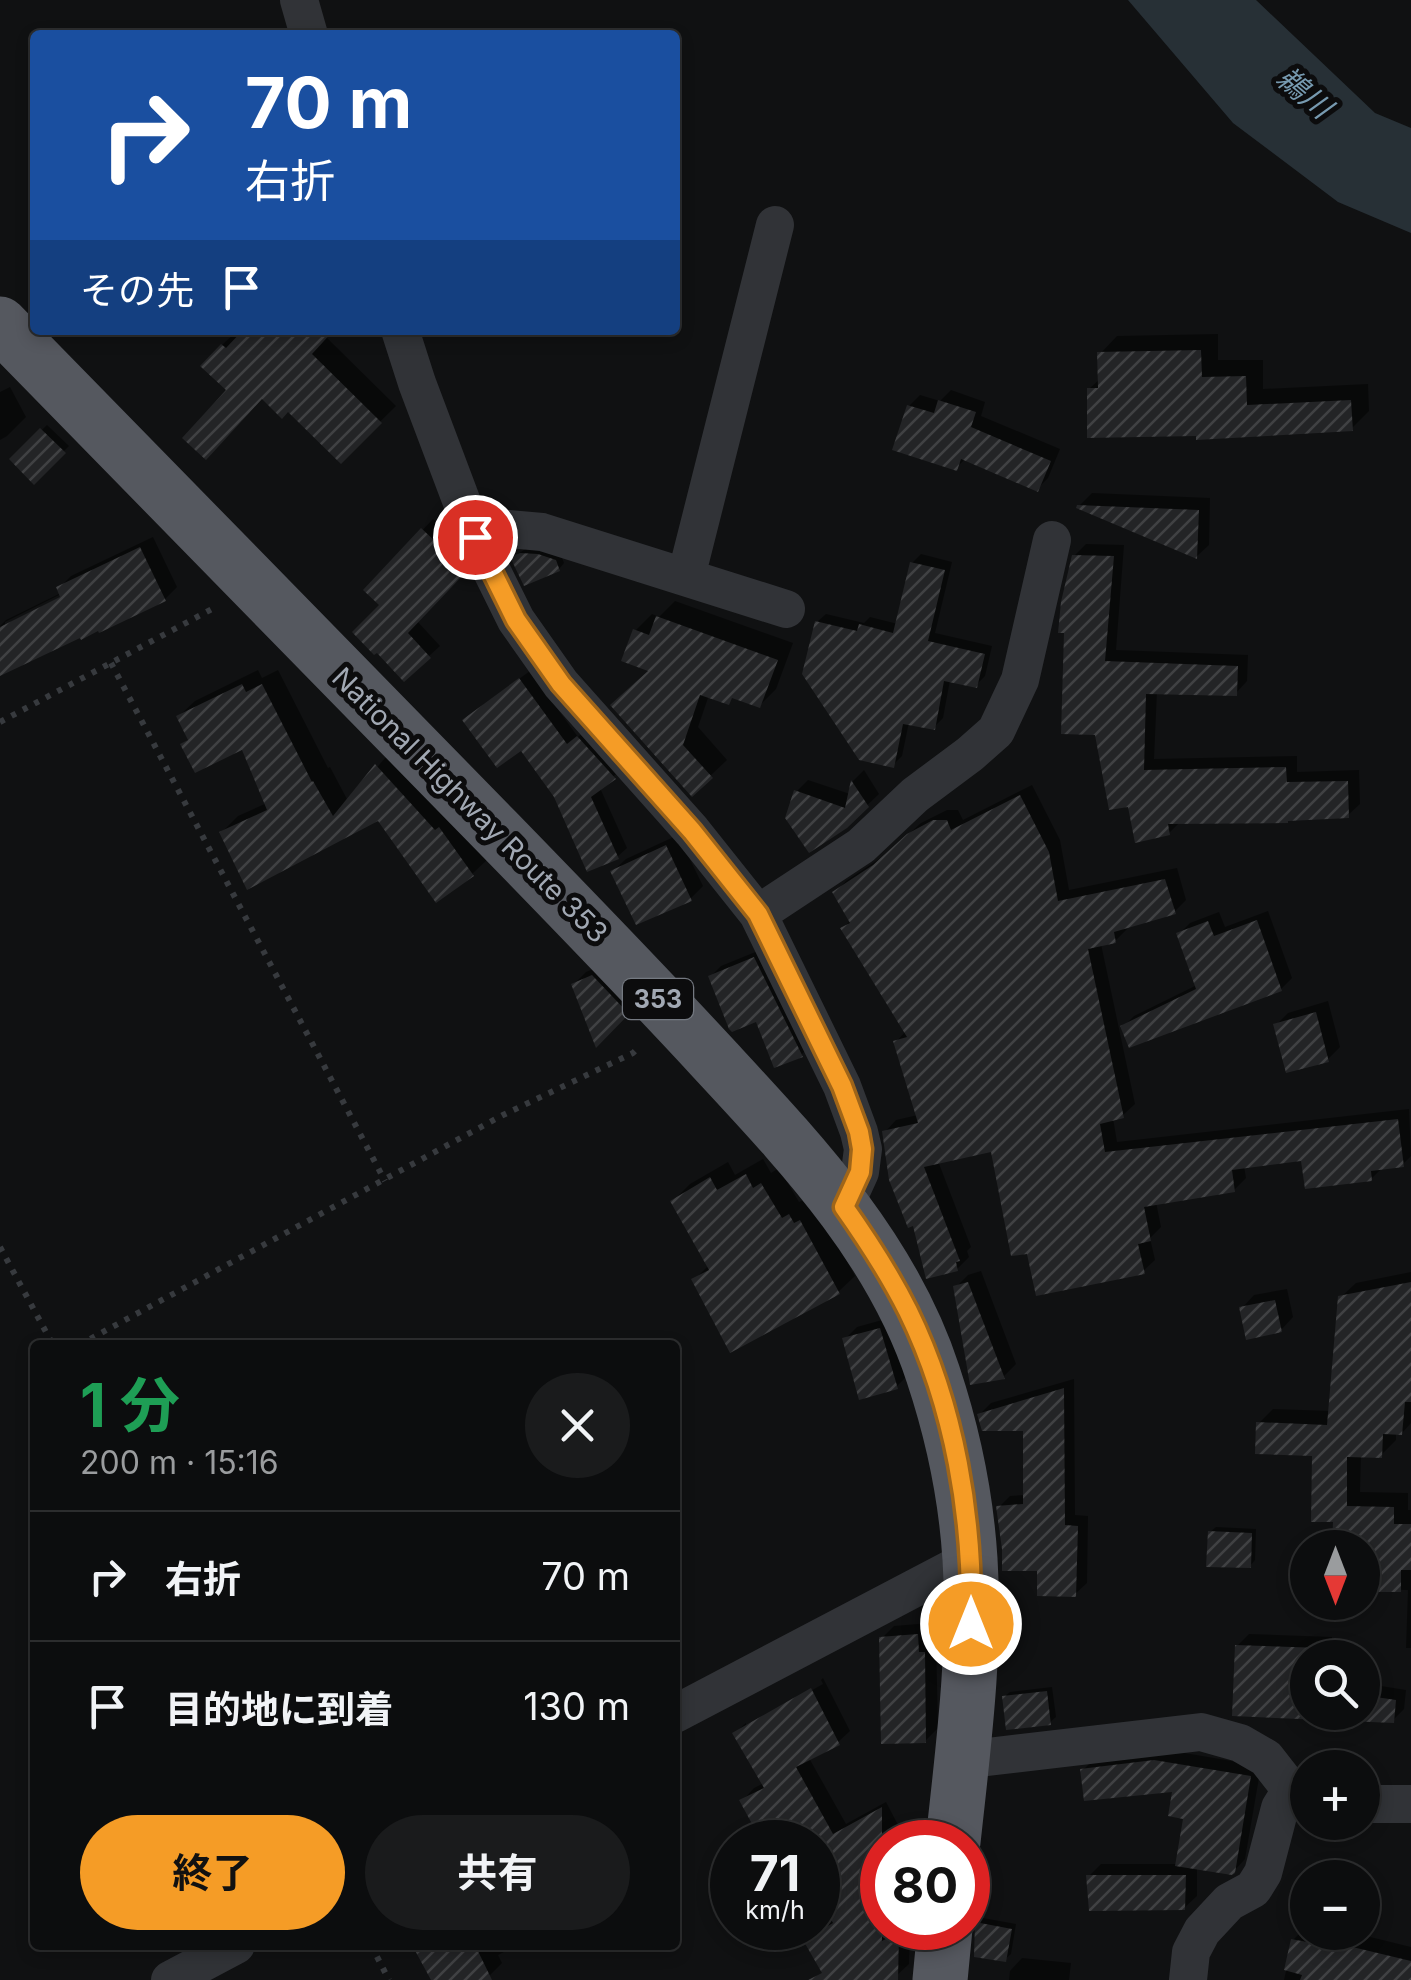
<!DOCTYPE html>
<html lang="ja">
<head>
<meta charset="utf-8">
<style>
	:root { --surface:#0c0d0e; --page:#1a1b1c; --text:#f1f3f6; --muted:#9a9c9e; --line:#2c2d2e; --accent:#f59c26 }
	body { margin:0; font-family:Inter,"Noto Sans JP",sans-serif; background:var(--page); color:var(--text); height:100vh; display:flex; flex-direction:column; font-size:38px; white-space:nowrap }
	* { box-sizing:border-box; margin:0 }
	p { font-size:32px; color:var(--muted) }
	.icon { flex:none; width:55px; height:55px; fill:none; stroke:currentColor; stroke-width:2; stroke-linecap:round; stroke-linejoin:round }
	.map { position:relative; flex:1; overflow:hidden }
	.details { position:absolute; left:30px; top:1340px; width:650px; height:610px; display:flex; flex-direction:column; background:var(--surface); border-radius:10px; box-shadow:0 5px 15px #0003,0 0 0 2px var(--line) }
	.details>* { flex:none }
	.hud { position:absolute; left:30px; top:30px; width:650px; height:305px; border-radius:10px; box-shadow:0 5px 15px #0003,0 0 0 2px var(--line); background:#1a4fa0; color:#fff; overflow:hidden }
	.needle { width:65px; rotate:180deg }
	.controls { position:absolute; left:1290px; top:1530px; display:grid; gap:20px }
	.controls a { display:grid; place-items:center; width:90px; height:90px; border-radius:50%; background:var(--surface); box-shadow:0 5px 15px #0003,0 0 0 2px var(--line); font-size:50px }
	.speed { position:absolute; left:710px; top:1820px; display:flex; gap:20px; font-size:50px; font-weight:700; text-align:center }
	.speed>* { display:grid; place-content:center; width:130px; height:130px; border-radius:50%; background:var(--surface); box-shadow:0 5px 15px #0003,0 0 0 2px var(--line); line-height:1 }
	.speed small { font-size:25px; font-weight:400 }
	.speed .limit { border:15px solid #d22; background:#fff; color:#111 }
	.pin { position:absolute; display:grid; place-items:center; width:85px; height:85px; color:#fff; margin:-42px; border:5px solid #fff; border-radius:50%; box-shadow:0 2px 10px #0007 }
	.me { position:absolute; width:110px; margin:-55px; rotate:0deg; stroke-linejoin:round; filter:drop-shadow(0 0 8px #0008) }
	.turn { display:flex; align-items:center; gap:35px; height:210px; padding:0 50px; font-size:45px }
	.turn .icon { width:130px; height:130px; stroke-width:2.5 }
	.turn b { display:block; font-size:70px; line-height:85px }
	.then { display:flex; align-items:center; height:95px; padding:0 50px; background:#0003; gap:20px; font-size:38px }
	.round { display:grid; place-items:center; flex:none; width:105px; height:105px; border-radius:52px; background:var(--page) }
	.overview { display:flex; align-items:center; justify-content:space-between; height:170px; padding:0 50px }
	h1 { font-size:60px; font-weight:700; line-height:75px; color:#1e9e55 }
	.cta { display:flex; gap:20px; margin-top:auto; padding:20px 50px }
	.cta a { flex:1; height:115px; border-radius:60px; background:var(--accent); color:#111; font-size:40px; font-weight:700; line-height:115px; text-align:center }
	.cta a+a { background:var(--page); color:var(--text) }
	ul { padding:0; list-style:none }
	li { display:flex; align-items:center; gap:30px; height:130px; padding:0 50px; border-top:2px solid var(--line) }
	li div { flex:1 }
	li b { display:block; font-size:38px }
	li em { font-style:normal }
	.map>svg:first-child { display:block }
	.water { fill:#273036 }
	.shadow { fill:#0007; fill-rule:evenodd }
	.building { fill:url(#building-hatch) }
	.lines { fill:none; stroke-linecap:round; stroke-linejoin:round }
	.path { stroke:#373a3e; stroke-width:6; stroke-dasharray:5 8; stroke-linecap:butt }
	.minor { stroke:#313337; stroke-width:38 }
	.trunk { stroke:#55585f; stroke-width:55 }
	.route-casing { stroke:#9f6519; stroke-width:25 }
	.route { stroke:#f59c26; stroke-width:18 }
	.labels { text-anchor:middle; stroke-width:10; stroke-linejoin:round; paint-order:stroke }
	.shield { fill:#0c0c0d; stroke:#747981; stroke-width:2.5 }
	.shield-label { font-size:25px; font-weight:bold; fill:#a1a8b3 }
	.street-label { font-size:28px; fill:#a1a8b3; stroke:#0c0c0d }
	.water-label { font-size:30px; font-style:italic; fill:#779ab0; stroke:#0c0c0d }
</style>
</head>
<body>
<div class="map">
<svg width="1411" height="1980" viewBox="0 0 1411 1980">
	<defs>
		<pattern id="building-hatch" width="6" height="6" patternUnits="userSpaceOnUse" patternTransform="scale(2.5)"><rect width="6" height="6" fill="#232426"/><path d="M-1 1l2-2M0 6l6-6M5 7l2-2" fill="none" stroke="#404143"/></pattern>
	</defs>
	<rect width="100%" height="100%" fill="#101112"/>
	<path class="water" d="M1128 0H1256L1375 113 1411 128V233L1338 202 1233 123Z"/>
	<path class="shadow" d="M238 330 243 334 247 330H329L326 337 396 406 341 460 288 408 263 396 229 390 222 345Z
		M1218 334V360H1263V389L1368 384 1369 411 1352 428 1089 389 1101 378 1100 354 1117 336Z
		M10 387 26 417 7 436 0 440V392Z
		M951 390 985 402 981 416 1060 449 1048 478 1037 489 966 458 956 468 909 406 920 395 940 401Z
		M47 425 69 446 34 481 12 459Z
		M1092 493 1210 498 1209 545 1197 556 1079 506Z
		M433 519 475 559 417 621 440 646 429 656 355 632 383 605 366 590Z
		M153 537 177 587 165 599 0 673V626L6 620 61 593 59 588 71 576ZM71 589 73 594 5 627V622Z
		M1086 544 1124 545 1116 650 1248 655 1247 681 1236 693 1157 691 1154 759 1297 756V772L1359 770 1360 804 1348 815 1180 822 1169 833 1137 840 1074 556Z
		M527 548 561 555 564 563 559 569 513 557Z
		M921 554 952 562 935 633 992 646 985 676 976 685 950 680 943 718 934 727 909 722 902 756 893 765 817 622 826 614 864 623 870 617 898 624 912 563Z
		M675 601 793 643 776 689 759 706 734 696 728 702 709 695 698 727 727 760 692 793 652 669 635 631 652 614 659 617Z
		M258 670 262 678 278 670 328 768 330 767 348 801 392 750 488 859 472 874 379 818 222 832 238 816 267 803 244 747 183 744 190 738 179 716 195 701Z
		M530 671 578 737 588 728 623 768 600 788 627 848 617 857 556 796 521 747 475 711Z
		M864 770 879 794 845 826 796 792 808 780 850 794 853 781Z
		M1032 785 1060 840 1069 890 1177 868 1186 900 1175 911 1126 926 1127 929 1115 941 1101 944 1135 1104 1123 1115 1113 1118 1117 1142 1409 1109 1411 1156 1402 1165 1383 1167 1371 1179 1304 1158 1244 1166 1246 1178 1234 1190 1156 1202 1161 1227 1150 1238 1155 1260 1143 1271 1029 1251 993 1149 938 1161 971 1247 967 1251 969 1257 957 1269 914 1222 885 1132 896 1120 918 1115 896 1042 906 1031 843 928 851 920 835 893 846 881 888 853 921 823 947 810H958L963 820Z
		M678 835 703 886 690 899 613 871 626 859Z
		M1268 911 1292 978 1281 989 1123 1027 1134 1016 1197 985 1179 934 1190 923 1219 912 1225 927Z
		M765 948 812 1044 801 1055 757 1019 710 977 721 966Z
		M605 964 639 1000 597 1044 574 984 586 972Z
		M1328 1001 1340 1047 1328 1059 1276 1025 1288 1013Z
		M763 1159 771 1173 779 1168 799 1202 806 1199 817 1205 855 1276 838 1292 694 1280 709 1265 673 1201 690 1184 728 1162 735 1175Z
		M981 1271 1016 1364 1004 1376 972 1382 956 1287 968 1275Z
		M1411 1272V1423L1402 1433 1396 1432V1440L1381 1455 1361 1454 1360 1492 1408 1493V1510H1411V1648H1406L1408 1590 1362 1589V1548L1335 1519 1315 1453 1259 1423 1273 1409 1331 1411 1341 1297 1356 1283Z
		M1287 1289 1293 1317 1281 1330 1242 1308 1254 1295Z
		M893 1317 909 1374 896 1387 845 1339 857 1327Z
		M1074 1379 1075 1515 1088 1516 1087 1583 1075 1594 1040 1569 999 1507 1010 1496 1025 1495V1428L980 1414 991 1403Z
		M1216 1527 1256 1529 1255 1560 1250 1566 1210 1532Z
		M930 1623V1640H936L938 1728 925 1741 882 1638 894 1626Z
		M1249 1634 1332 1637 1331 1658H1308V1712H1362V1683L1406 1690 1404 1709 1393 1720 1235 1714 1237 1646Z
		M823 1678 850 1731 838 1742 809 1758 846 1824 886 1802 907 1842H882V1928H910L909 1964 895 1977 896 1980H829L806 1941 817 1929 834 1920 818 1891V1842H790L788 1839 782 1842H765L743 1800 754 1788 764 1783 735 1733 746 1723V1728L823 1684 821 1680Z
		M1052 1687 1056 1717 1050 1722 1004 1697 1010 1692Z
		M1167 1750 1261 1766 1245 1859 1234 1871 1197 1867V1896L1184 1908 1089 1876 1101 1864H1178L1186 1817 1175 1789 1083 1770 1094 1759Z
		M983 1918 1016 1924 1011 1954 1005 1959 977 1923Z
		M1305 1928 1308 1929V1932H1350L1411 1947V1980H1284L1293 1940Z
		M424 1945H518L498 1955 502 1963 490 1975 481 1980H434Z
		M1022 1958 1071 1963 1069 1980H1075H1009L1010 1971Z"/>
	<path class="building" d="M243 330H334L312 354 382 423 341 464 288 412 282 419 262 399 206 460 182 438 226 390 200 366 221 344 226 348Z
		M1201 350 1202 377 1246 376 1247 405 1351 400 1353 431 1196 440V436L1087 438V388H1098L1097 352Z
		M938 400 976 412 971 427 1051 461 1038 492 961 459 957 471 892 450 907 405 934 413Z
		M40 428 66 453 34 485 9 459Z
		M1077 505 1199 510 1197 559 1076 508Z
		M421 528 467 571 408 633 431 658 404 682 377 653 374 655 352 632 379 605 363 590Z
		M140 547 166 601 99 633 98 631 81 640 80 638 0 676V627L60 597 56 587Z
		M520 553 538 554 556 560 560 571 524 586 510 557Z
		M1072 555 1114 556 1105 661 1238 666 1237 696 1146 694 1144 770 1286 767 1287 782 1348 781 1349 818 1288 821V823L1168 824 1170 835 1135 843 1128 807 1109 810 1095 735 1061 734 1064 633H1058L1061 602Z
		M910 562 945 570 928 641 985 654 977 688 944 681 935 730 903 724 894 768 859 760 802 674 815 621 857 631 859 624 893 633Z
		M656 616 778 660 760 708 732 698 729 705 700 695 683 745 713 778 692 797 610 705 648 671 621 661 633 629 649 635Z
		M519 678 567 744 577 736 616 779 591 797 619 859 587 872 554 797 521 751 497 768 462 720Z
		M242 684 246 692 262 684 312 782 313 781 333 816 375 764 435 830 439 827 474 876 436 903 378 821 247 890 219 832 267 810 242 750 195 773 180 744 188 740 176 716Z
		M851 780 869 807 847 828 809 853 785 818 794 790 845 808Z
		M1020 795 1049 852 1058 901 1165 879 1176 914 1114 932 1116 943 1088 949 1124 1118 1100 1124 1105 1152 1398 1119 1404 1167 1371 1171 1372 1181 1305 1189 1301 1161 1232 1170 1235 1192 1144 1207 1151 1241 1138 1244 1145 1274 1036 1296 1027 1254 1011 1256 991 1152 924 1167 960 1261 956 1262 958 1271 926 1279 913 1226 908 1228 889 1180 882 1131 918 1123 893 1041 907 1037 840 928 850 923 832 892 873 865 907 834 933 820H947L951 830Z
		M666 845 692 901 636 925 610 871Z
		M1257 920 1282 991 1129 1048 1120 1026 1196 989 1176 933 1208 921 1214 936Z
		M754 957 803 1057 774 1068 756 1022 732 1032 729 1029 708 976Z
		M592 975 629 1014 596 1048 571 984Z
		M1316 1012 1329 1062 1286 1073 1273 1024Z
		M746 1174 753 1188 761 1183 782 1218 789 1214 794 1223 800 1220 840 1294 730 1353 691 1279 709 1270 670 1201 710 1177 717 1190Z
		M968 1282 1005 1379 970 1385 953 1286Z
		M1411 1282V1402H1405L1402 1435 1383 1434 1382 1458 1347 1457V1506L1394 1507V1524H1411V1570H1401V1592H1362V1548H1332L1333 1522H1311L1312 1456 1255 1454 1256 1422 1327 1425 1338 1296Z
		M1275 1300 1282 1332 1246 1340 1239 1307Z
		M880 1328 898 1389 859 1400 842 1338Z
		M1064 1388 1065 1525 1078 1526 1076 1597 1037 1596V1571H1002V1549L996 1506 1023 1504V1431H982L977 1414Z
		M1208 1531 1252 1533 1251 1568 1206 1567Z
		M918 1634 919 1652H925L926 1743 881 1744 879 1637Z
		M1235 1645 1322 1648 1321 1658H1308V1712H1362V1695L1396 1700 1394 1723 1232 1716Z
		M811 1688 840 1745 796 1767 833 1834 882 1807V1941L899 1932 898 1980H808L822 1973 803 1940 833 1923 818 1896V1842H762L739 1800 764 1788 732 1733Z
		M1047 1691 1051 1725 1006 1730 1002 1696Z
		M1154 1760 1251 1776 1235 1873 1232 1875 1175 1866 1183 1819 1168 1816 1172 1792 1084 1801 1080 1769Z
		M1086 1875H1186L1185 1910 1089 1911Z
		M975 1922 1012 1929 1006 1962 974 1957Z
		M1291 1939 1318 1944 1319 1939 1411 1961V1980H1300L1302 1975 1284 1970Z
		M412 1945H475L492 1980H431Z"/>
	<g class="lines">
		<path class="path" d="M111 663 385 1181
			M0 722 212 609
			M0 1247 53 1345
			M79 1345 503 1115 633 1053 638 1048
			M371 1945 389 1980"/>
		<path class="minor" d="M299 0 309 35
			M400 330 417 383 475 537 516 620 561 684 692 831 758 914 842 1086 859 1132 863 1149 860 1172 844 1207
			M475 537 508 529 542 532 786 609
			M686 577 775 225
			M758 914 861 846 915 795 970 754 996 731 1020 680 1052 540
			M675 1714 970 1559
			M962 1760 1201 1732 1240 1743 1266 1758 1291 1790 1308 1799
			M1362 1804H1411
			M170 1980 236 1945
			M1188 1980 1191 1952 1202 1931 1229 1902 1253 1889 1263 1873 1280 1808 1291 1790"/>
		<path class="trunk" d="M0 324C165 494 331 663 497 832 570 907 642 981 713 1058 801 1153 892 1248 933 1374 953 1434 966 1496 970 1559 976 1653 963 1749 953 1842
			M940 1980 945 1928"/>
	</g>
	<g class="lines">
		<g class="route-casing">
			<path id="route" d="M475 537 516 620 561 684 692 831 758 914 842 1086 859 1132 862 1149 860 1172 844 1207C868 1241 890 1275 908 1311 955 1407 973 1517 971 1624"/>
		</g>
		<use href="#route" class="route"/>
	</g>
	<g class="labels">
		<rect class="shield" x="623" y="979" width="70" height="40" rx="8"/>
		<g class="shield-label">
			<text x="658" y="1008">353</text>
		</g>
		<g class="street-label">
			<text transform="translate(470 805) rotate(45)" y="10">National Highway Route 353</text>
		</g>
		<g class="water-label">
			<text transform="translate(1304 93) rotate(40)" y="10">鵜川</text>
		</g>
	</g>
</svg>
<div class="controls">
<a><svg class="needle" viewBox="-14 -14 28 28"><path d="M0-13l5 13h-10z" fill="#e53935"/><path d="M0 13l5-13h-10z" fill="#9a9c9e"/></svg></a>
<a><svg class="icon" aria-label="search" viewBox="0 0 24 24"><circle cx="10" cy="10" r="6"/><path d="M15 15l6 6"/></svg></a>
<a>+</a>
<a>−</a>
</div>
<div class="speed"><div>71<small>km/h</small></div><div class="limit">80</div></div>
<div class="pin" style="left:475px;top:537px;background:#d93025"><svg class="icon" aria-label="arrive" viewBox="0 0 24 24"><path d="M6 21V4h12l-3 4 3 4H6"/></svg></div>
<svg class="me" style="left:971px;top:1624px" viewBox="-20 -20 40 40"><circle r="17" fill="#f59c26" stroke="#fff" stroke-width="3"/><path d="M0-11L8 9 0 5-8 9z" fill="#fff"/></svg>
<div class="hud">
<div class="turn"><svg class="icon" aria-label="right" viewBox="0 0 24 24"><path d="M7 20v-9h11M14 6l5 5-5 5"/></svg><div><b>70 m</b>右折</div></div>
<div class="then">その先<svg class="icon" aria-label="arrive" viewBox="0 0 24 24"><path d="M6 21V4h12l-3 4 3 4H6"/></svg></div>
</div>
<section class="details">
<div class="overview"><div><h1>1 分</h1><p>200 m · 15:16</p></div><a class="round"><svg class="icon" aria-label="close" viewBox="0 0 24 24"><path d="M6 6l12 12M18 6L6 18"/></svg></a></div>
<ul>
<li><svg class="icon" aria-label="right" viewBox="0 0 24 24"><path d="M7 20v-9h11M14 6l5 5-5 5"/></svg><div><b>右折</b></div><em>70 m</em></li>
<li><svg class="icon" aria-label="arrive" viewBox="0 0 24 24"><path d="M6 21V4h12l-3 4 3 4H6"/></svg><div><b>目的地に到着</b></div><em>130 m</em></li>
</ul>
<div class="cta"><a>終了</a><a>共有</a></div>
</section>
</div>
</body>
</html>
